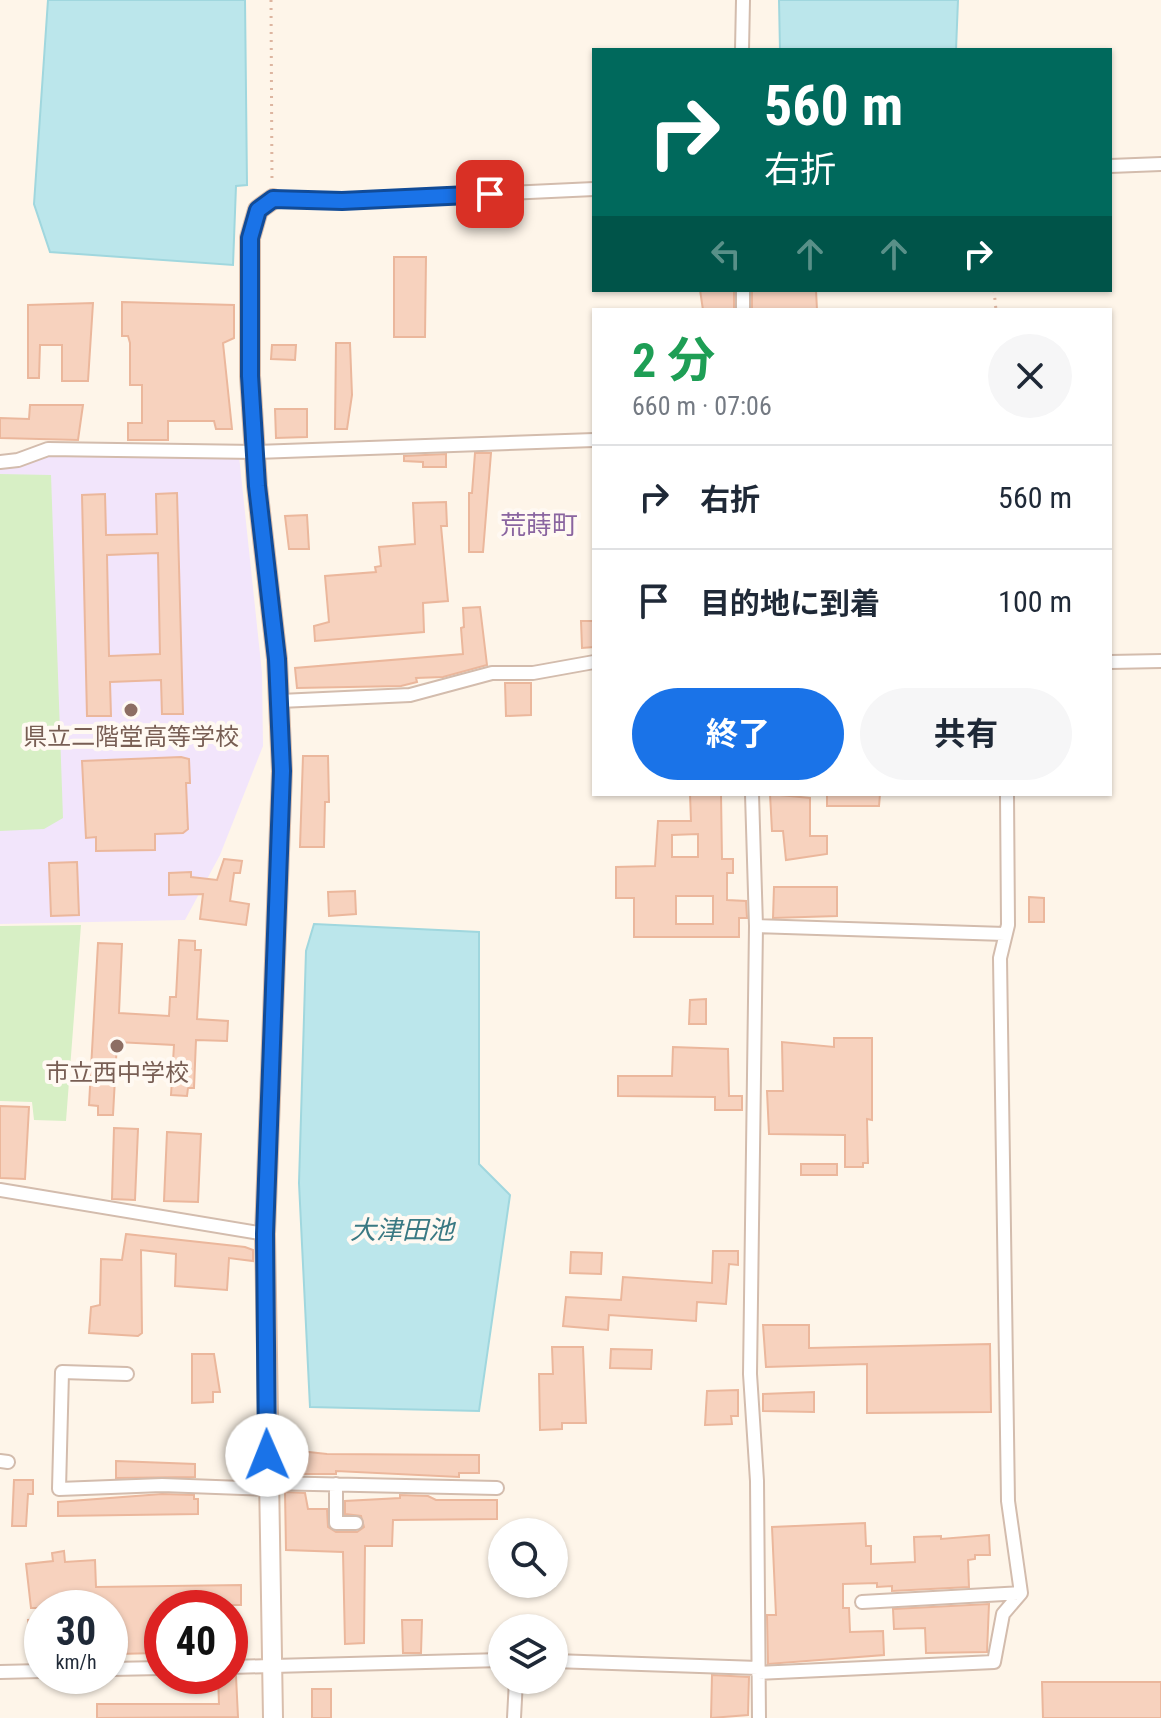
<!DOCTYPE html>
<html lang="ja">
<head>
<meta charset="utf-8">
<style>
	:root { --surface:#fff; --page:#f6f6f7; --text:#1f2937; --muted:#747a83; --line:#e0e1e3; --accent:#1a73e8 }
	body { margin:0; font-family:"Roboto Condensed","Noto Sans JP",sans-serif; background:var(--page); color:var(--text); height:100vh; display:flex; flex-direction:column; font-size:30px; white-space:nowrap }
	* { box-sizing:border-box; margin:0 }
	p { font-size:26px; color:var(--muted) }
	.icon { flex:none; width:44px; height:44px; fill:none; stroke:currentColor; stroke-width:2; stroke-linecap:round; stroke-linejoin:round }
	.map { position:relative; flex:1; overflow:hidden }
	.sheet { position:absolute; left:592px; top:308px; width:520px; height:488px; display:flex; flex-direction:column; background:var(--surface); border-radius:0px; box-shadow:0 2px 6px #0004 }
	.sheet>* { flex:none }
	.guide { position:absolute; left:592px; top:48px; width:520px; height:244px; border-radius:0px; box-shadow:0 2px 6px #0004; background:#00695c; color:#fff; overflow:hidden }
	.tools { position:absolute; left:488px; top:1518px; display:grid; gap:16px }
	.tools a { display:grid; place-items:center; width:80px; height:80px; border-radius:50%; background:var(--surface); box-shadow:0 2px 6px #0004; font-size:40px }
	.speed { position:absolute; left:24px; top:1590px; display:flex; gap:16px; font-size:40px; font-weight:700; text-align:center }
	.speed>* { display:grid; place-content:center; width:104px; height:104px; border-radius:50%; background:var(--surface); box-shadow:0 2px 6px #0004; line-height:1 }
	.speed small { font-size:20px; font-weight:400 }
	.speed .limit { border:12px solid #d22; background:#fff; color:#111 }
	.pin { position:absolute; display:grid; place-items:center; width:68px; height:68px; color:#fff; margin:-34px; border-radius:16px; box-shadow:0 4px 12px #0006 }
	.me { position:absolute; width:88px; margin:-44px; rotate:359deg; stroke-linejoin:round; filter:drop-shadow(0 0 6px #0008) }
	.turn { display:flex; align-items:center; gap:28px; height:168px; padding:0 40px; font-size:36px }
	.turn .icon { width:104px; height:104px; stroke-width:2.5 }
	.turn b { display:block; font-size:56px; line-height:68px }
	.lanes { display:flex; align-items:center; height:76px; padding:0 40px; background:#0003; justify-content:center; gap:40px; direction:ltr }
	.lanes .off { opacity:.35 }
	.round { display:grid; place-items:center; flex:none; width:84px; height:84px; border-radius:42px; background:var(--page) }
	.head { display:flex; align-items:center; justify-content:space-between; height:136px; padding:0 40px }
	h1 { font-size:48px; font-weight:700; line-height:60px; color:#1e9e55 }
	.primary-button { display:flex; gap:16px; margin-top:auto; padding:16px 40px }
	.primary-button a { flex:1; height:92px; border-radius:48px; background:var(--accent); color:#fff; font-size:32px; font-weight:700; line-height:92px; text-align:center }
	.primary-button a+a { background:var(--page); color:var(--text) }
	ul { padding:0; list-style:none }
	li { display:flex; align-items:center; gap:24px; height:104px; padding:0 40px; border-top:2px solid var(--line) }
	li div { flex:1 }
	li b { display:block; font-size:30px }
	li em { font-style:normal }
	.map>svg:first-child { display:block }
	.education { fill:#f2e5fb }
	.green { fill:#d7efc5 }
	.water { fill:#bbe6eb; stroke:#a0d7de; stroke-width:2 }
	.building { fill:#f7d2be; stroke:#ebb79c; stroke-width:2; fill-rule:evenodd }
	.lines { fill:none; stroke-linecap:round; stroke-linejoin:round }
	.street-casing { stroke:#d3bcad; stroke-width:16 }
	.secondary-casing { stroke:#d9beac; stroke-width:22 }
	.path { stroke:#ddb5a0; stroke-width:3; stroke-dasharray:2 6; stroke-linecap:butt }
	.street { stroke:#fff; stroke-width:12 }
	.secondary { stroke:#fff; stroke-width:18 }
	.route-casing { stroke:#114b97; stroke-width:20 }
	.route { stroke:#1a73e8; stroke-width:14 }
	.education-dot { fill:#8d6e63; stroke:#fff9f2; stroke-width:3 }
	.labels { text-anchor:middle; stroke-width:8; stroke-linejoin:round; paint-order:stroke }
	.education-label { font-size:24px; fill:#785e54; stroke:#fff9f2 }
	.neighbourhood-label { font-size:26px; fill:#8a65a0; stroke:#fff9f2 }
	.water-label { font-size:26px; font-style:italic; fill:#3a7983; stroke:#fff9f2 }
</style>
</head>
<body>
<div class="map">
<svg width="1161" height="1718" viewBox="0 0 1161 1718">
	<rect width="100%" height="100%" fill="#fef5e9"/>
	<path class="education" d="M65 452 239 456 262 673 263 746 220 855 185 920 0 924V467Z"/>
	<path class="green" d="M0 474 51 475 63 818 44 829 0 831Z
		M81 925 66 1121 34 1120 32 1102 0 1101V926Z"/>
	<path class="water" d="M48 0H245L247 185 236 186 233 265 50 252 34 204Z
		M779 0H958L956 50H780Z
		M314 924 479 932V1164L510 1195 479 1411 310 1407 299 1183 306 951Z"/>
	<path class="building" d="M394 257H426L425 337H394Z
		M700 290H734V310H703Z
		M752 290H816L817 310H752Z
		M122 302 234 305V338L223 343 232 429H216L214 421H168V440H128V423H142V385H130V343L128 336H122Z
		M93 303 88 381H62V345H40L39 378H28V305Z
		M336 343H350L352 395 347 429H335Z
		M272 345H296L295 360 271 359Z
		M30 405H83L78 440 0 438V418L29 419Z
		M275 409H307V437L276 438Z
		M475 453H491L483 552H469V493H472Z
		M446 454V467H423V462L404 461V456Z
		M177 493 183 714H162L161 680 110 682 111 716H87L82 495 105 494 106 535 157 534 156 494ZM158 553 160 654 109 656 107 555Z
		M446 502 447 526H441L448 601 423 603 424 632 315 641 314 626 329 622 325 576 376 572 375 567 381 566 379 547 415 544 413 503Z
		M307 515 309 549H289L285 516Z
		M480 607 487 665 443 677 416 678 417 682 401 686 297 688 295 668 463 654 461 628 464 627 463 608Z
		M581 621H594V647L582 648Z
		M505 683H531V715L506 716Z
		M303 756H328L329 802H325L324 847H300Z
		M181 757 189 759 190 783H186L188 829 183 833 155 834V850L96 851V837L86 838 82 761Z
		M690 794H721L722 859H733V873H727V900L746 901 747 918H739V937H634V898H616V867L655 866 658 821H691ZM698 834V857H672V835ZM676 896H713V924H676Z
		M770 794 810 798V836H827V854L786 860 783 831H772Z
		M827 794H880L879 806H827Z
		M224 859 242 861 240 873H234L230 901 249 904 246 925 200 919 203 894 169 895V873L191 872V877L217 880Z
		M77 862 79 915 51 916 49 863Z
		M774 887H837V916L773 918Z
		M355 891 356 914 329 916 328 892Z
		M1029 897 1044 898V922H1029Z
		M179 940 195 941V950H201L197 1019 228 1021 227 1041 196 1040 194 1088H188L187 1096 171 1095 174 1045 117 1042 113 1115H98V1106L89 1105 98 943 122 944 119 1013 169 1016 170 997H176Z
		M706 999V1024H689L690 1000Z
		M834 1038H872V1120L867 1119 868 1163H863V1167H845V1135L769 1134 767 1091H783L782 1042 834 1047Z
		M673 1047 728 1049 729 1096H742V1110H715V1097L618 1096V1076H672Z
		M0 1106 29 1107 25 1179 0 1178Z
		M114 1128 138 1129 135 1200 112 1199Z
		M167 1132 201 1134 198 1202 164 1201Z
		M801 1164H837V1175H801Z
		M126 1234 245 1247 253 1250V1261L229 1258 227 1290 175 1286 176 1254 141 1250 142 1333 138 1336 89 1333 91 1307 100 1305 101 1259 122 1260Z
		M713 1251H738V1265L729 1264 726 1304 697 1302 696 1321 609 1315 608 1330 563 1326 566 1297 621 1300 623 1277 712 1283Z
		M571 1252 602 1253 601 1274 570 1273Z
		M763 1325H809V1348L990 1344 991 1412 867 1413V1364L766 1367Z
		M552 1347H583L586 1423H562V1429L540 1430 539 1374H553Z
		M611 1349 652 1350 651 1369 610 1368Z
		M192 1354H214L220 1392H213V1402L192 1403Z
		M738 1390V1416H731L732 1424 705 1425 707 1391Z
		M814 1392V1412L763 1411V1394Z
		M281 1449 327 1454 479 1455V1473H459V1477L336 1471V1474H285Z
		M116 1461 195 1464V1477L116 1478Z
		M14 1480H33V1494H28L26 1526H12Z
		M285 1492 305 1493 308 1509H327L328 1527 336 1532H357L364 1527 361 1516 345 1514V1501L400 1498V1495L428 1496 436 1500H497V1519L393 1520 392 1546H365L364 1643 345 1644 343 1552 286 1550Z
		M162 1494 194 1495V1499H198V1514L58 1516V1502Z
		M865 1523 866 1546H871V1564L915 1562 914 1537 941 1536V1539L989 1535 990 1555H975V1559L968 1560 969 1587 892 1591V1586L877 1587V1583L843 1584V1608H849L850 1632 883 1631 884 1655 768 1664 767 1615H776L772 1527Z
		M64 1551 65 1562 95 1560 96 1587 241 1585V1605H167L162 1608V1632H157V1653L118 1654V1631H112V1608H31L26 1564 53 1561 52 1553Z
		M989 1604 987 1652 926 1653 925 1628 894 1629 893 1609Z
		M42 1619V1662H33L28 1620Z
		M402 1620H422L421 1653H403Z
		M712 1675 749 1677 748 1715 711 1718Z
		M236 1676 238 1717 97 1718V1704H219L218 1677Z
		M1042 1682H1161V1718H1043Z
		M312 1689H331V1718H312Z"/>
	<g class="lines">
		<g class="street-casing">
			<path id="street" d="M742 50 743 0
				M1110 166 1161 164
				M273 199 342 201 594 189
				M743 290V310
				M0 462 18 460 48 449 256 452 594 440
				M1110 662 1161 661
				M280 701 410 695 492 673H533L594 662
				M752 794 756 926 750 1374 757 1481 759 1718
				M756 926 1005 934
				M0 1190 265 1234
				M127 1374 62 1372 59 1489 162 1485 268 1489
				M0 1461 8 1462
				M268 1483 497 1488
				M336 1484V1523H356
				M862 1602 1021 1593
				M554 1661 758 1668
				M230 1667 502 1660
				M110 1669 162 1668
				M0 1672 42 1671
				M758 1673 994 1662 1003 1614 1021 1593 1008 1501 1000 958 1008 925 1007 794
				M514 1718 516 1680"/>
		</g>
		<g class="secondary-casing">
			<path id="secondary" d="M273 1718 265 1234 282 771 277 659 257 486 250 376V238L258 210 273 199"/>
		</g>
		<path class="path" d="M271 0 272 183
			M994 290 996 310"/>
		<use href="#street" class="street"/>
		<use href="#secondary" class="secondary"/>
	</g>
	<g class="lines">
		<g class="route-casing">
			<path id="route" d="M267 1455 265 1234 282 771 277 659 257 486 250 376V238L258 210 273 199 342 201 490 194"/>
		</g>
		<use href="#route" class="route"/>
	</g>
	<g class="education-dot">
		<circle cx="131" cy="710" r="8"/>
		<circle cx="117" cy="1046" r="8"/>
	</g>
	<g class="labels">
		<g class="education-label">
			<text x="131" y="745">県立二階堂高等学校</text>
			<text x="117" y="1081">市立西中学校</text>
		</g>
		<g class="neighbourhood-label">
			<text x="539" y="534">荒蒔町</text>
		</g>
		<g class="water-label">
			<text x="402" y="1239">大津田池</text>
		</g>
	</g>
</svg>
<div class="tools">
<a><svg class="icon" aria-label="search" viewBox="0 0 24 24"><circle cx="10" cy="10" r="6"/><path d="M15 15l6 6"/></svg></a>
<a><svg class="icon" aria-label="layers" viewBox="0 0 24 24"><path d="M12 4l9 5-9 5-9-5zM3 14l9 5 9-5"/></svg></a>
</div>
<div class="speed"><div>30<small>km/h</small></div><div class="limit">40</div></div>
<div class="pin" style="left:490px;top:194px;background:#d93025"><svg class="icon" aria-label="arrive" viewBox="0 0 24 24"><path d="M6 21V4h12l-3 4 3 4H6"/></svg></div>
<svg class="me" style="left:267px;top:1455px" viewBox="-20 -20 40 40"><circle r="19" fill="#fff"/><path d="M0-13L10 11 0 6-10 11z" fill="#1a73e8"/></svg>
<div class="guide">
<div class="turn"><svg class="icon" aria-label="right" viewBox="0 0 24 24"><path d="M7 20v-9h11M14 6l5 5-5 5"/></svg><div><b>560 m</b>右折</div></div>
<div class="lanes"><svg class="icon off" aria-label="left" viewBox="0 0 24 24"><path d="M17 20v-9H6M10 6l-5 5 5 5"/></svg><svg class="icon off" aria-label="ahead" viewBox="0 0 24 24"><path d="M12 20V5M6 11l6-6 6 6"/></svg><svg class="icon off" aria-label="ahead" viewBox="0 0 24 24"><path d="M12 20V5M6 11l6-6 6 6"/></svg><svg class="icon" aria-label="right" viewBox="0 0 24 24"><path d="M7 20v-9h11M14 6l5 5-5 5"/></svg></div>
</div>
<section class="sheet">
<div class="head"><div><h1>2 分</h1><p>660 m · 07:06</p></div><a class="round"><svg class="icon" aria-label="close" viewBox="0 0 24 24"><path d="M6 6l12 12M18 6L6 18"/></svg></a></div>
<ul>
<li><svg class="icon" aria-label="right" viewBox="0 0 24 24"><path d="M7 20v-9h11M14 6l5 5-5 5"/></svg><div><b>右折</b></div><em>560 m</em></li>
<li><svg class="icon" aria-label="arrive" viewBox="0 0 24 24"><path d="M6 21V4h12l-3 4 3 4H6"/></svg><div><b>目的地に到着</b></div><em>100 m</em></li>
</ul>
<div class="primary-button"><a>終了</a><a>共有</a></div>
</section>
</div>
</body>
</html>
